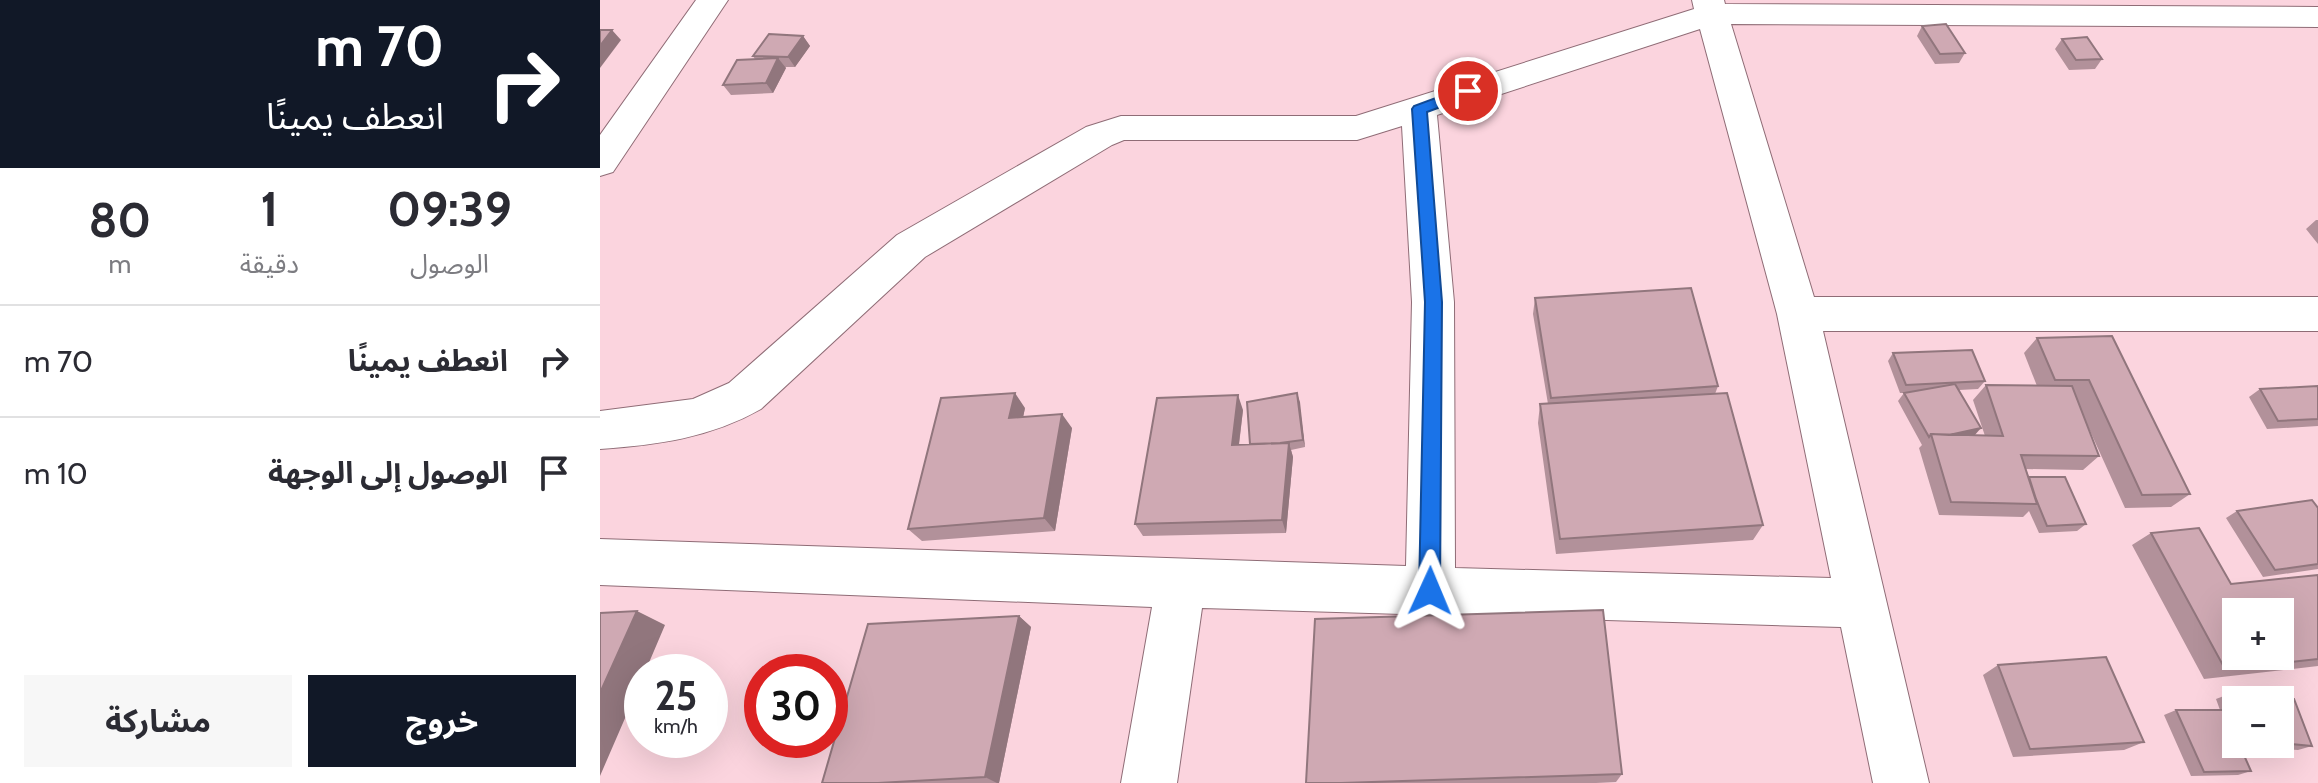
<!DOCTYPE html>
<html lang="ar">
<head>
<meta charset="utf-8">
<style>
	:root { --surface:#fff; --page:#f7f7f7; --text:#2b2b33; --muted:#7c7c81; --line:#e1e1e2; --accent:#111827 }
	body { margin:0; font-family:Cabin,"Noto Sans Arabic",sans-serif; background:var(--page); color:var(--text); direction:rtl; height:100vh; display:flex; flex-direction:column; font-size:30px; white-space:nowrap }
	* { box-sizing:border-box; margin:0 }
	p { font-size:26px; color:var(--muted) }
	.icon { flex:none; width:44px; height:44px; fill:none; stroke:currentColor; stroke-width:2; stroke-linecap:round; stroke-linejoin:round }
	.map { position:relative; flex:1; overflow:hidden; direction:ltr }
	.sheet { display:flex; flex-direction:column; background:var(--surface); width:600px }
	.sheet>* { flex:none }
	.banner { background:#111827; color:#fff; overflow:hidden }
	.controls { position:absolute; left:1622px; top:598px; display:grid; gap:16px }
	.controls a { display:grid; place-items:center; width:72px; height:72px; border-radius:0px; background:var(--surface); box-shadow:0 8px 32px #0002; font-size:40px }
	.speed { position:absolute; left:24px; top:654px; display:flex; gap:16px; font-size:40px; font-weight:700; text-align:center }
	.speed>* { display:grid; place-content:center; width:104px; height:104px; border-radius:50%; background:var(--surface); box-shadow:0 8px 32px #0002; line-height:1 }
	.speed small { font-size:20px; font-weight:400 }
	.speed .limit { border:12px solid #d22; background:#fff; color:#111 }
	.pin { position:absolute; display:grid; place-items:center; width:68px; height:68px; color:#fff; margin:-34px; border:4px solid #fff; border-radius:50%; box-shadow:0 2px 8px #0007 }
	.me { position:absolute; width:88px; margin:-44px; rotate:1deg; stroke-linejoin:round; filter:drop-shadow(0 0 6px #0008) }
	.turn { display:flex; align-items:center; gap:28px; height:168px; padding:0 24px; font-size:36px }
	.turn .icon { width:104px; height:104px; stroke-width:2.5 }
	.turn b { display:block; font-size:56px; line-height:68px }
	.eta { display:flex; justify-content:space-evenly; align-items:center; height:136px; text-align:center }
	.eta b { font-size:48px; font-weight:700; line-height:56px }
	.primary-button { display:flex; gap:16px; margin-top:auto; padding:16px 24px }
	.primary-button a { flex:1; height:92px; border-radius:0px; background:var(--accent); color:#fff; font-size:32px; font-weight:700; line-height:92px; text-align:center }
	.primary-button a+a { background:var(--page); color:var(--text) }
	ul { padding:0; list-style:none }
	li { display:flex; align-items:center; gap:24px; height:112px; padding:0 24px; border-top:2px solid var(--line) }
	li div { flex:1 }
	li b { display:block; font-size:30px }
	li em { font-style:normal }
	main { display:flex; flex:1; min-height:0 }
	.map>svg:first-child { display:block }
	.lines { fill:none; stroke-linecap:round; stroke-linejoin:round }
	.street-casing { stroke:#8f6c76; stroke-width:2 }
	.street { fill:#fff; fill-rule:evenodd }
	.wall { fill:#b2919a; fill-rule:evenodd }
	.shaded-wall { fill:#91767d }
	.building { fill:#cfa9b3; stroke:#91767d; stroke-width:2; fill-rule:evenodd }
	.route { fill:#1a73e8; stroke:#114b97; stroke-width:2 }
</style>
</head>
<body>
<main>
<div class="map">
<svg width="1718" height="783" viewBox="0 0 1718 783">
	<rect width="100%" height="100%" fill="#fbd4de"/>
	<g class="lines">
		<g class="street-casing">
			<path id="street" d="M96 0H128L13 172 0 176V135Z
				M1092 0H1124L1125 4 1718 7V27L1131 24 1214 297H1718V331H1223L1329 783H1273L1241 627 602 608 577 783H521L552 607 0 585V539L806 566 812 302 802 126 757 140H524L512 145 325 257 161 409C110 438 57 445 0 449V411L93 399 129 383 297 235 486 127 521 116H756L1094 9ZM1100 29 1177 314 1231 578 855 568 854 302 837 115Z"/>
		</g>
		<use href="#street" class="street"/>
	</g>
	<path class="wall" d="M1322 26 1365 53 1359 63 1335 64 1317 36Z
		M203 36 210 46 195 67H185L186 68 173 93 131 95 123 85 155 59 153 56Z
		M1462 39 1502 59 1495 69 1469 70 1455 49Z
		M1716 220H1718V244L1706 229Z
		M935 298 1118 386 1115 394 1163 525 1153 540 956 554 938 423 940 404H948L933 314Z
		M1512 336 1590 494 1571 507 1525 508 1481 411 1499 456 1483 470 1426 469 1429 477 1486 524 1477 531 1439 533 1429 511 1423 517 1339 515 1319 448 1322 445 1298 401 1304 393H1300L1288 361 1293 353 1385 381 1378 389 1359 390 1375 435 1385 436 1373 400 1386 385 1437 386 1424 353 1437 338Z
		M1718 386V426L1667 429 1649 397 1660 389Z
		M697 393 705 447 691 450 693 457 686 533 543 536 535 524 643 410 639 445 650 444Z
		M425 408 423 417 472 428 455 531 322 541 308 529Z
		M1718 508V569L1663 577 1626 518 1637 511Z
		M1551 533 1631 584 1718 575V666L1604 679 1532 545Z
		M419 616 431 627 399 783H222Z
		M1398 665 1544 742 1524 750 1413 757 1383 675Z
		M1629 694 1694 699 1712 746 1698 750 1640 746 1651 771 1638 775 1591 776 1564 715 1576 710H1620L1616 699ZM1636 700H1680V744H1636Z
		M1022 774 1016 782 996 783H706Z"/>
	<path class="shaded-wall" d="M12 30 21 40 0 68V46Z
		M203 36 210 46 195 67 188 57Z
		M178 58 186 68 173 93 166 83Z
		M415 393 425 408 420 432 409 418Z
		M697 393 700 402 705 447 703 440Z
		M638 395 643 410 637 459 632 445Z
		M462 414 472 428 455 531 444 518Z
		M1381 428 1374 436 1332 438Z
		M689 443 693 457 686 533 682 520Z
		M37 611 65 625 45 672H42V679L0 776V693Z
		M419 616 431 627 399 783H397L385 777Z"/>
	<path class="building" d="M1346 24 1365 53 1340 54 1322 26Z
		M0 30H12L0 46Z
		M169 34 203 36 188 57 153 56Z
		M1487 37 1502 59 1476 60 1462 39Z
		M178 58 166 83 123 85 137 60Z
		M1091 288 1118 386 951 398 935 298Z
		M1512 336 1590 494 1542 495 1489 380H1455L1437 338Z
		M1372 350 1385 381 1306 385 1293 353Z
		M1355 384 1381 428 1349 435 1331 434 1329 437 1304 393Z
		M1386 385 1472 386 1499 456 1421 455 1437 504 1351 502 1331 434 1403 436Z
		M1718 386V419L1678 421 1660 389Z
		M415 393 409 418 462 414 444 518 308 529 341 398Z
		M697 393 703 440 680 443 650 444 647 402Z
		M1127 393 1163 525 960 539 940 404Z
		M638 395 632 445 689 443 682 520 535 524 557 398Z
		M1429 477H1465L1486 524 1447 526 1436 499Z
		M1712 500 1718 508V564L1675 570 1637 511Z
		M1599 528 1631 584 1718 575V659L1625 669 1551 533ZM1636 612H1680V656H1636Z
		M1003 610 1022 774 741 783H706L715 619Z
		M37 611 0 693V613Z
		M419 616 385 777 278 783H222L268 624Z
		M1506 657 1544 742 1430 749 1398 665Z
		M1629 694 1694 699 1712 746 1680 743V700H1636V715Z
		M1576 710H1624L1636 737V744H1639L1651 771 1604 772Z"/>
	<path class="route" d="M868 86 875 91 873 95 827 112 842 302 840 591 837 598 830 601 822 598 819 591 825 302 812 109 814 106Z"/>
</svg>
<div class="controls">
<a>+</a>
<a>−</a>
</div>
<div class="speed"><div>25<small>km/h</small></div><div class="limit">30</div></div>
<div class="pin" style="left:868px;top:91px;background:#d93025"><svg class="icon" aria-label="arrive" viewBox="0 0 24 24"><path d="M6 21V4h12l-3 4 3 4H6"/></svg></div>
<svg class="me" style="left:830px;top:591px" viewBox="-20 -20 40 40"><path d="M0-17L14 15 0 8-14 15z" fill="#1a73e8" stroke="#fff" stroke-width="4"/></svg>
</div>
<section class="sheet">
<div class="banner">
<div class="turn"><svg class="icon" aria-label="right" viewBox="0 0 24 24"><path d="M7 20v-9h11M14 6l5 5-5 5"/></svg><div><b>70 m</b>انعطف يمينًا</div></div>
</div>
<div class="eta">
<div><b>09:39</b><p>الوصول</p></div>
<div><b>1</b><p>دقيقة</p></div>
<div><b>80</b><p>m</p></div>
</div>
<ul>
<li><svg class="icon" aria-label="right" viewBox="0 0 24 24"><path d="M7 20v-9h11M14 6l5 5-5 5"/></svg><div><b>انعطف يمينًا</b></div><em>70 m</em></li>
<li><svg class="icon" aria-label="arrive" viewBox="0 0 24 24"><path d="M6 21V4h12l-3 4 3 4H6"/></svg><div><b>الوصول إلى الوجهة</b></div><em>10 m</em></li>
</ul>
<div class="primary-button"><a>خروج</a><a>مشاركة</a></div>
</section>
</main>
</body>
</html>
